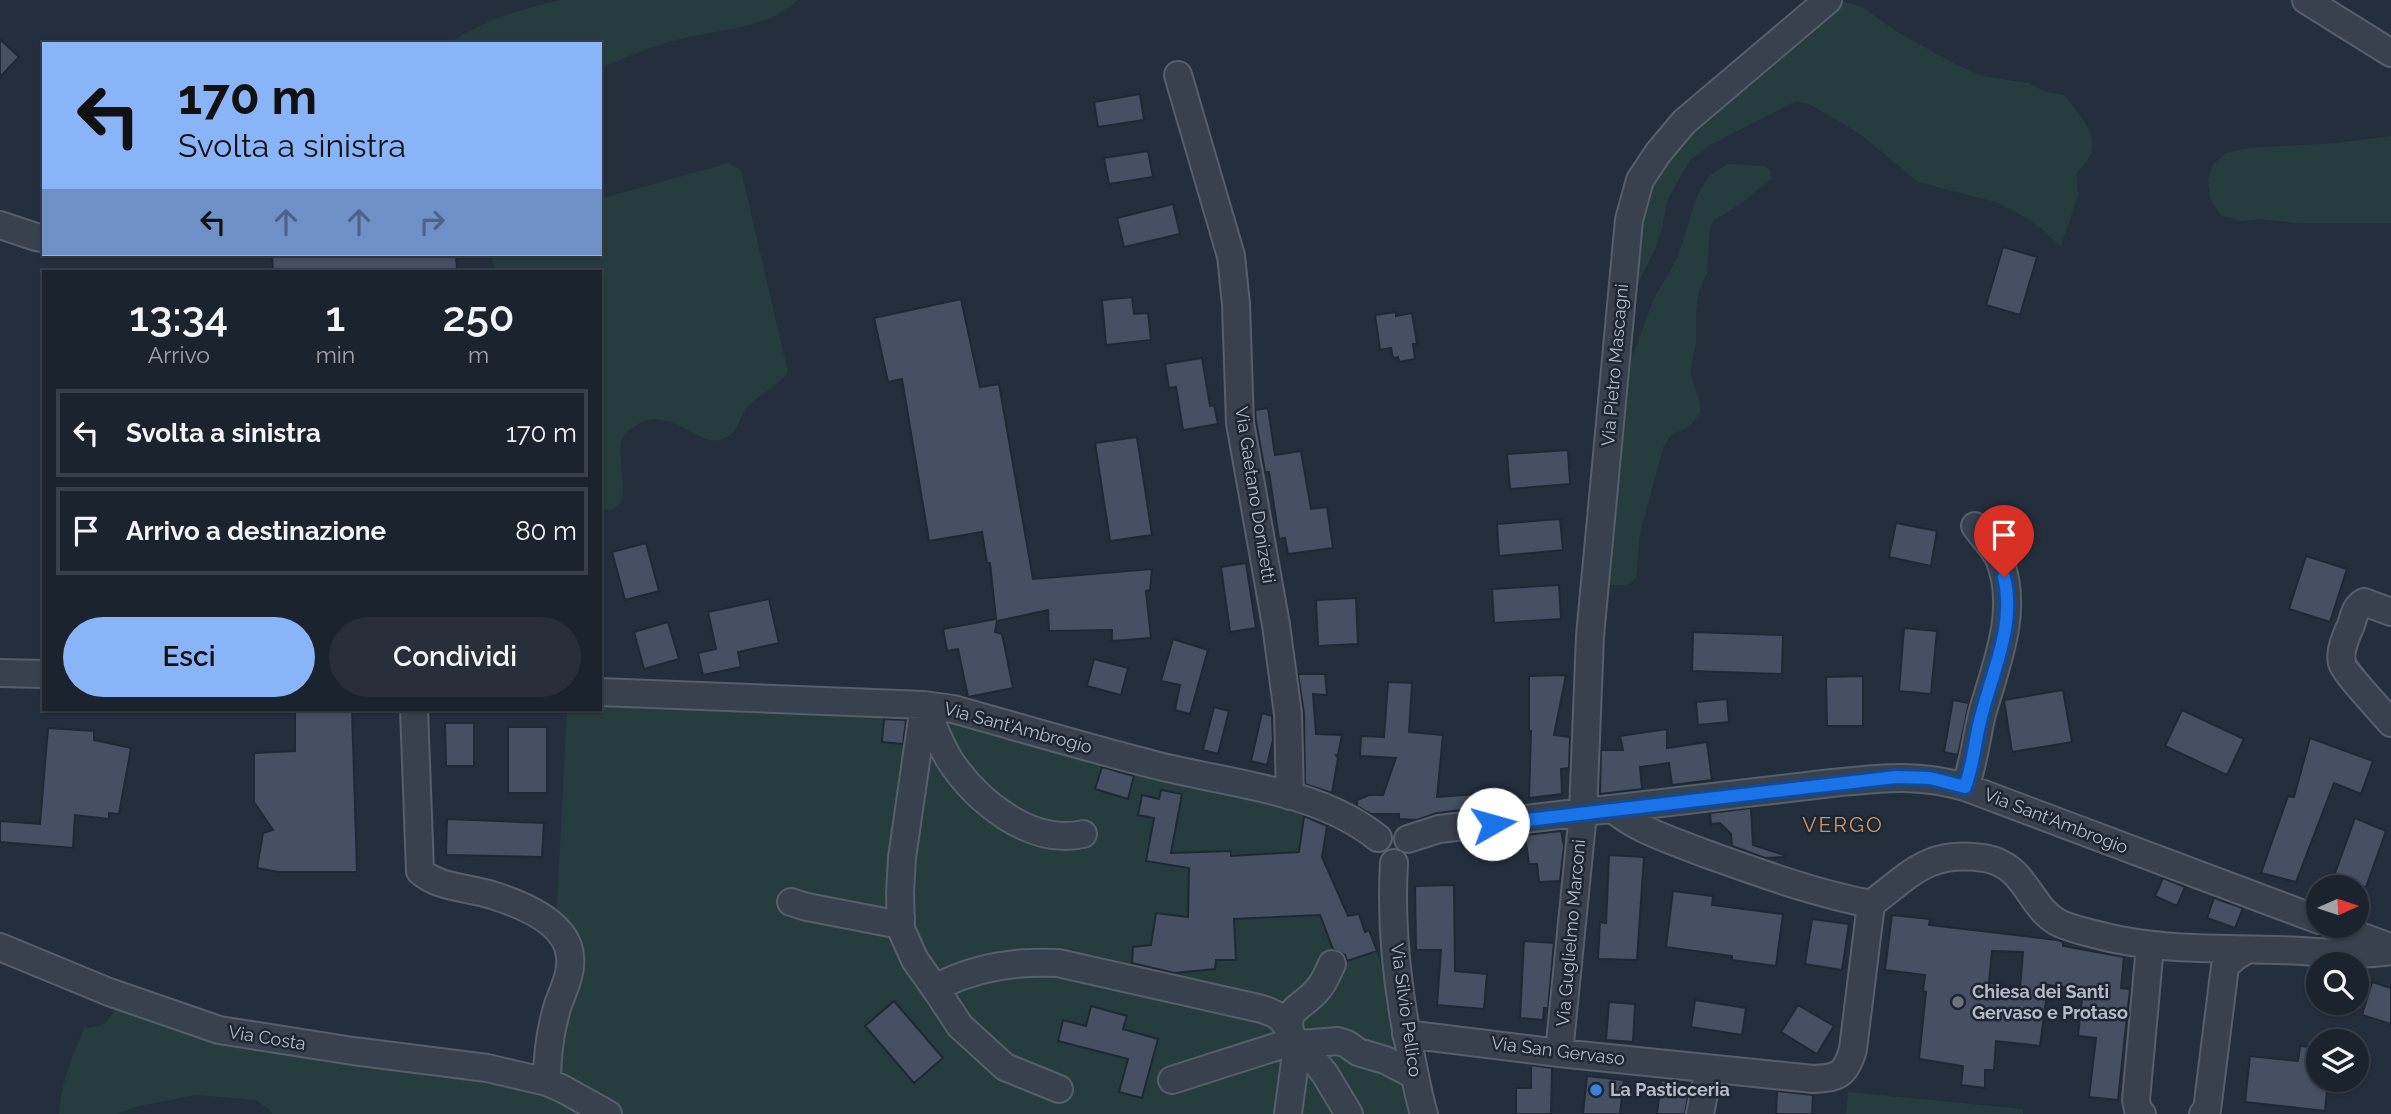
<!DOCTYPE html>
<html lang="it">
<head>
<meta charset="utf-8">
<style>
	:root { --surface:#1b232e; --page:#282f3a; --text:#f1f3f6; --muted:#a0a4aa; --line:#39404a; --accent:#8ab4f8 }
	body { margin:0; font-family:Raleway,sans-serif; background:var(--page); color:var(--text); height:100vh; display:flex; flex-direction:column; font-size:26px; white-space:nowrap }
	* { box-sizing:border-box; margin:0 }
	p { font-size:23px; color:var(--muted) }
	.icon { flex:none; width:38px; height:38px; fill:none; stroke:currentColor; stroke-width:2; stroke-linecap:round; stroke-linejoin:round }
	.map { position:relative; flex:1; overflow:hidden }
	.details { position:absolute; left:42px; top:270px; width:560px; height:441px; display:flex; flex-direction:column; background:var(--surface); border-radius:0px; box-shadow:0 2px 5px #0004,0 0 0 2px var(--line) }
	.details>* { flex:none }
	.top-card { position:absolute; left:42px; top:42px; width:560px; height:214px; border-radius:0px; box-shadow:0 2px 5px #0004,0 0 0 2px var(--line); background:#8ab4f8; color:#111; overflow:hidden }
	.needle { width:46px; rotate:87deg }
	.controls { position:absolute; left:2306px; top:875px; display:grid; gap:14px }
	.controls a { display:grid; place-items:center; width:63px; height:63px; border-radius:50%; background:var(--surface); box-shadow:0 2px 5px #0004,0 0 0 2px var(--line); font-size:35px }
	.pin { position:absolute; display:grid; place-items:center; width:60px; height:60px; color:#fff; margin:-72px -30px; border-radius:50% 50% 50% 0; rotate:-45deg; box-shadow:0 0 7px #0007 }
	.pin .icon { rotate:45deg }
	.me { position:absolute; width:77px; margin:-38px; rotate:83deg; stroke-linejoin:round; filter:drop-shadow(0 0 5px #0008) }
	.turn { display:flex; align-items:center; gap:24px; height:147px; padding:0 21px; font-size:32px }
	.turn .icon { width:91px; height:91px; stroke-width:2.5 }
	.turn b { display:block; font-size:49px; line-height:60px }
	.lanes { display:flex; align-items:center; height:66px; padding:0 21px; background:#0003; justify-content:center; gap:35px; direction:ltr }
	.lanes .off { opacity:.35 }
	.eta { display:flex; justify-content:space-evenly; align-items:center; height:119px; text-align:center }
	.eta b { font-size:42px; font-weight:600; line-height:49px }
	.primary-button { display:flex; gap:14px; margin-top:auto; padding:14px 21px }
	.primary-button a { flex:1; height:80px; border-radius:42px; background:var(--accent); color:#111; font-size:28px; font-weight:600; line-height:80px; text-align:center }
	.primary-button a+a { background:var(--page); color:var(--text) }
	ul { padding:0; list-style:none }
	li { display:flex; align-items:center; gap:21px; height:88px; margin:0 14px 10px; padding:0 7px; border:4px solid var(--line); border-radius:0px }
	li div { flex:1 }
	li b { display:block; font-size:26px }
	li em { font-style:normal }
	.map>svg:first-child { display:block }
	.green { fill:#263c3f }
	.building { fill:#455162; stroke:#1f2835; stroke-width:2; fill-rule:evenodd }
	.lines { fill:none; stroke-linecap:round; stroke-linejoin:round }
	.minor-casing { stroke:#565f6c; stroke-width:30 }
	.minor { stroke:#38414e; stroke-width:26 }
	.route-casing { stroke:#114b97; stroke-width:18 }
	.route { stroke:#1a73e8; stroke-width:12 }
	.worship-dot { fill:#6b7280; stroke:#1d2633; stroke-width:2.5 }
	.shop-dot { fill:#3f7fe0; stroke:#1d2633; stroke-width:2.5 }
	.labels { text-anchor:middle; stroke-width:5; stroke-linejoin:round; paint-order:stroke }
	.street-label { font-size:18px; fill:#b4bcc9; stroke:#1d2633 }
	.poi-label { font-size:18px; font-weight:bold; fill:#b4bcc9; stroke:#1d2633; text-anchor:start }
	.quarter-label { font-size:21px; letter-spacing:2px; fill:#d59563; stroke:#1d2633 }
</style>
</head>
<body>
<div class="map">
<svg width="2391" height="1114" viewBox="0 0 2391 1114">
	<rect width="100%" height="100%" fill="#242f3e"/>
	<path class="green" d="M561 0H798C766 30 718 29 677 40 651 46 625 58 600 68V44H449C482 20 522 9 561 0Z
		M1841 1 1862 7 1896 31 1953 63 1982 76 2028 83 2046 92 2064 95C2084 121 2109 144 2077 172L2078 196 2061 246 2032 221 1996 202 1918 182 1860 134 1813 106 1796 101 1710 145 1690 160 1667 201 1662 229 1655 249 1636 287 1640 221 1651 185 1699 116Z
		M2391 136V223H2297L2260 219 2241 221 2221 215 2210 199 2208 179 2213 164 2226 153 2249 148 2337 143Z
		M729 163 741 170 787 368V374C776 386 761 394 749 405 737 416 742 434 718 440 696 445 666 401 632 428 628 431 623 436 621 441 618 453 625 484 622 500 617 509 610 512 600 508V271H496L490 254H600V199Z
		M1727 164 1766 166 1770 171 1771 179 1739 205 1714 220 1710 230 1707 273 1699 291 1696 310V343L1690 373 1700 403V413L1689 427 1671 435 1663 448 1640 533 1636 578 1627 585H1608L1631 354 1634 352 1654 298 1677 259 1697 196 1709 176Z
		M600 699 940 710 1329 814 1322 857 1348 916 1359 914 1365 931 1369 930C1392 990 1402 1052 1415 1114H272L270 1110 256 1100 196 1095 139 1106 117 1114H59C61 1083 72 1056 84 1028 102 1028 113 1021 116 1003L546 1082 568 977 548 922 557 906 567 709H600Z
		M1848 1092 2023 1109V1114H1846Z"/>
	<path class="building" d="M0 39 19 57 0 77Z
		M1140 94 1144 120 1098 127 1094 102Z
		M1148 151 1153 177 1109 184 1104 158Z
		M1173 204 1180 234 1124 247 1117 218Z
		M2003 247 2037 257 2020 315 1986 305Z
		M272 254H456L457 271H273Z
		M1132 297 1134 314 1148 313 1151 340 1106 345 1102 300Z
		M961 299 980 387 999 384 1033 579 1152 569 1150 590 1146 591 1151 638 1112 641V630L1049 631 1048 610 997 621 995 632 1002 634 1013 688 968 697 958 649 947 651 943 629 996 619 990 563H987L982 532 929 541 902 379 888 382 874 318Z
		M1396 312V316L1412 313 1417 344H1413L1415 359 1399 362 1398 357 1393 358 1391 348 1380 350 1375 315Z
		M1202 358 1210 406 1214 405 1218 424 1183 430 1176 387 1169 388 1165 364Z
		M1268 408 1275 455 1301 451 1311 509 1327 507 1333 548 1288 554 1285 538 1279 539 1269 472H1265L1256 421 1255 410Z
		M1137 437 1152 535 1110 541 1095 443Z
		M1568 450 1570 484 1510 489 1507 454Z
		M1560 519 1563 550 1499 556 1497 524Z
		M1896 523 1937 531 1931 566 1889 557Z
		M646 543 659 591 625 600 612 552Z
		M2306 556 2347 569 2330 622 2289 609Z
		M1246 563 1256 628 1230 632 1221 567Z
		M1559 585 1561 619 1494 623 1492 589Z
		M1356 598 1358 644 1318 646 1316 600Z
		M769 599 779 643 738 652 741 667 703 675 698 653 716 649 708 612Z
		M668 622 679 659 644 669 634 632Z
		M1904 628 1937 631 1931 694 1899 691Z
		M1693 632 1783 635 1782 674 1692 671Z
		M1173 639 1208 650 1190 714 1175 710 1180 685 1161 681Z
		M1094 659 1128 668 1121 695 1087 686Z
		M1298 674H1325L1327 695 1313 694 1316 734 1342 735 1338 755H1336L1338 758 1332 793 1305 784 1304 714Z
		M1566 675 1554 735 1570 737 1569 768 1561 769 1562 794 1529 798 1531 731H1529V676Z
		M1863 676V726H1827L1826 677Z
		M1388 682 1412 683 1409 732 1443 735 1437 797 1478 794 1480 808 1437 813 1417 820 1399 819V814H1371L1357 806V800L1369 795H1383L1396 758 1360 756 1361 736 1384 737Z
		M2063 690 2072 742 2012 752 2004 700Z
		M1727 699 1729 722 1698 725 1696 702Z
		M1953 700 1969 703 1958 755 1944 752Z
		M1214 707 1229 711 1218 754 1203 750Z
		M295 709H352L357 872H279L257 868 263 833 273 830 254 802V753L295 751Z
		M2182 710 2244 739 2227 775 2165 746Z
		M1262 713 1272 716 1273 740 1267 765 1251 761Z
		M884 719 906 720 903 744 882 742Z
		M445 723H474V766H446Z
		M508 727H547V793H508Z
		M48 728 94 731V740L131 748 119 814 109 813V819L75 815 73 848 0 842V821L40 824Z
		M1667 729V748L1707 742 1712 780 1672 785 1669 763 1640 767 1642 789 1600 794 1601 750H1623L1620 736Z
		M2310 738 2373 761 2361 794 2334 783 2296 882 2261 873 2288 796 2294 797Z
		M1102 767 1134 776 1128 799 1095 789Z
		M1161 790 1182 794 1171 853 1231 851V856L1299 852 1304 816 1327 826 1322 857 1348 916 1359 914 1365 932 1369 930 1377 951 1347 961 1345 955 1333 949 1320 915 1234 919 1236 960H1216L1215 969 1174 973 1132 963 1133 947 1151 945 1156 913 1188 917 1189 868 1146 861 1154 818 1138 815 1142 795 1159 799Z
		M1751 808 1753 845 1784 855V857L1765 858 1732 846 1731 834 1720 823 1711 824 1710 813Z
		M2355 818 2386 831 2366 887H2330Z
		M447 819 544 823 542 857 446 855Z
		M1561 831 1564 846 1560 881 1539 882 1537 864H1529L1525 835Z
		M1609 855 1644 857 1637 960 1598 959 1600 922 1606 923Z
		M2163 878 2185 887 2177 906 2155 896Z
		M1454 885 1455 971 1487 974 1484 1009 1437 1005 1441 950H1416L1415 886Z
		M1673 891 1713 896 1712 905 1783 914 1776 966 1732 960V956L1666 947Z
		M2214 898 2243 908 2235 928 2207 918Z
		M1892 915 1930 919 1929 925 2057 940 2063 942V946L2124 957 2121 988 2130 989 2118 1100 2089 1097 2096 1038 2078 1036 2083 990 2048 985 2040 1046 1996 1041 1994 1070H1985V1088L1961 1085 1963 1066 1919 1059 1926 992 1923 991 1925 975 1885 970ZM1992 951 2023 952 2020 988 1989 983Z
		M1812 919 1849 924 1842 970 1805 964Z
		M1524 941 1554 943 1548 1008H1544L1543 1020 1520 1018Z
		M2372 982 2391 988V1024L2362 1015Z
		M1695 1000 1746 1008 1742 1035 1691 1027Z
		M894 1001 943 1058 914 1083 865 1026Z
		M1609 1002 1635 1004 1633 1042 1606 1040Z
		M1798 1005 1834 1026 1817 1054 1781 1032Z
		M1091 1006 1127 1016 1123 1029 1158 1039 1142 1098 1119 1092 1128 1059 1058 1041 1063 1020 1086 1026Z
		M2300 1046 2319 1048V1080H2328L2325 1111 2245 1102 2250 1056 2298 1061Z
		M1531 1065 1552 1068 1551 1114H1516V1088H1531Z
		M1587 1076 1624 1080 1620 1114H1583Z
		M1661 1080 1690 1084 1685 1114H1657Z
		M1777 1091 1813 1095 1812 1114H1776Z"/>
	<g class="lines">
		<g class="minor-casing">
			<path id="minor" d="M2306 0 2391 53
				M1178 75 1231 256 1236 304 1240 423 1276 625 1288 714 1290 796
				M0 225 36 237 44 238
				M2391 612 2364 602C2355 607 2354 616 2351 625 2346 636 2339 651 2342 663 2343 671 2383 713 2391 723
				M0 673 44 674
				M600 692 924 705 953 709C1021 728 1088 748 1155 765 1229 784 1317 789 1378 838
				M414 709 420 871C440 889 470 887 495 896 523 905 568 923 570 957 572 975 562 992 557 1008 550 1032 547 1058 547 1082
				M1965 787C1974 763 1976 739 1982 714 1996 664 2019 612 2000 561 1995 549 1983 537 1975 526
				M1614 810C1640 831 1671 840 1701 852 1757 872 1813 893 1871 904 1912 873 1929 850 1984 858 2027 865 2028 907 2059 923 2069 928 2082 931 2094 934 2155 951 2216 948 2279 950 2317 951 2354 957 2391 951
				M1408 839 1439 829 1832 783C1882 778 1916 773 1965 787L2319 920
				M1394 863C1390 927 1398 993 1411 1056 1415 1075 1418 1095 1424 1114
				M791 902 807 907 890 923 901 917
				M2333 926 2390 947
				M0 947 109 992 219 1030 353 1051 487 1068 547 1082 563 1089 608 1114
				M1332 964C1328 972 1325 981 1319 988 1302 1010 1279 1008 1294 1041L1301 1044 1338 1041 1347 1044 1358 1052 1385 1060 1408 1072
				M939 994 915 960 901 929 900 893 902 858 924 705C932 723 939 742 949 759 976 801 1031 846 1083 834
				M1406 1034 1559 1053 1813 1079C1838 1078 1846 1075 1853 1049L1871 904
				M1301 1044 1325 1074 1349 1114
				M1559 1053 1583 813 1590 636 1629 220 1640 180 1658 153 1684 122 1828 0
				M1172 1080 1294 1041 1296 1054 1288 1114
				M1059 1089 1005 1067 960 1026 939 994 943 984C980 966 1017 961 1058 963L1262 1009C1273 1013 1282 1016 1287 1027
				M1700 1114 1709 1069
				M2142 1114 2138 1110 2136 1100 2150 946
				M2203 1114 2207 1110 2225 966 2235 957 2246 950"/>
		</g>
		<use href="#minor" class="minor"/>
	</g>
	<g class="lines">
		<g class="route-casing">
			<path id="route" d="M1493 824 1896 777 1930 778 1965 787C1972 768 1974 750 1978 730 1988 679 2017 629 2004 577"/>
		</g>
		<use href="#route" class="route"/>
	</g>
	<circle class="worship-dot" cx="1958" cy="1002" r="7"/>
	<circle class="shop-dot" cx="1596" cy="1090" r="7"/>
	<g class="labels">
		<g class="street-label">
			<text transform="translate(1615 365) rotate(-85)" y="6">Via Pietro Mascagni</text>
			<text transform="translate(1255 495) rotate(81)" y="6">Via Gaetano Donizetti</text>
			<text transform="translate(1018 728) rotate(15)" y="6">Via Sant'Ambrogio</text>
			<text transform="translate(2056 821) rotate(21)" y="6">Via Sant'Ambrogio</text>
			<text transform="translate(1571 933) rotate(-85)" y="6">Via Guglielmo Marconi</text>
			<text transform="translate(1406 1010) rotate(82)" y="6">Via Silvio Pellico</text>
			<text transform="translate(267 1038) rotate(9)" y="6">Via Costa</text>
			<text transform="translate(1558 1051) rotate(7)" y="6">Via San Gervaso</text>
		</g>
		<g class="poi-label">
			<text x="1972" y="998">Chiesa dei Santi<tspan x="1972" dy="21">Gervaso e Protaso</tspan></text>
			<text x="1610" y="1096">La Pasticceria</text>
		</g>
		<g class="quarter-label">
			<text x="1843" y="832">VERGO</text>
		</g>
	</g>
</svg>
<div class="controls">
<a><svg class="needle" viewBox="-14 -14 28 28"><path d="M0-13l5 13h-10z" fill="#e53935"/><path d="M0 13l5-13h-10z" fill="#a0a4aa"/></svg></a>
<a><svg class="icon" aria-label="search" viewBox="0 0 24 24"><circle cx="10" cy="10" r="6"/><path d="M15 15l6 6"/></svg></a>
<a><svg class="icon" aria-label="layers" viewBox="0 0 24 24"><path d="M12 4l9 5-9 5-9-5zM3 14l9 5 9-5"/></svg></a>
</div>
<div class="pin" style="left:2004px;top:577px;background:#d93025"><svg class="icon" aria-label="arrive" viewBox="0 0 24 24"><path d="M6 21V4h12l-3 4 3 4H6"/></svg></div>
<svg class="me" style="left:1493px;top:824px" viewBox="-20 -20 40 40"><circle r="19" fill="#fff"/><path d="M0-13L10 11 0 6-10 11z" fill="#1a73e8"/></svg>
<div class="top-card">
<div class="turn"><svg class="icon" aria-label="left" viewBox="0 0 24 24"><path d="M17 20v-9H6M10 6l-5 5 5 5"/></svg><div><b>170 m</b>Svolta a sinistra</div></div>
<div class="lanes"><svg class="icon" aria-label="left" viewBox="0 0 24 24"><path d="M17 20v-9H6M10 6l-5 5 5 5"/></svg><svg class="icon off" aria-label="ahead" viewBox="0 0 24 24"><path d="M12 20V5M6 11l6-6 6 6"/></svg><svg class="icon off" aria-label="ahead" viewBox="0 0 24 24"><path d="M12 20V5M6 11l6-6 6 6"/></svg><svg class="icon off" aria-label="right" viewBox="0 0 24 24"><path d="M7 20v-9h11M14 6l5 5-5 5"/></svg></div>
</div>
<section class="details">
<div class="eta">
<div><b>13:34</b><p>Arrivo</p></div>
<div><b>1</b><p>min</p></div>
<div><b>250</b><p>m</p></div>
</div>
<ul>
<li><svg class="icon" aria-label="left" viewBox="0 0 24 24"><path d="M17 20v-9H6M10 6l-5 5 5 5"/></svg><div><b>Svolta a sinistra</b></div><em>170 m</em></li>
<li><svg class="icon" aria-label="arrive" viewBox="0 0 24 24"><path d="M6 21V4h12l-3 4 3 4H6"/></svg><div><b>Arrivo a destinazione</b></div><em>80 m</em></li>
</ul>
<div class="primary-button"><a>Esci</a><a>Condividi</a></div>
</section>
</div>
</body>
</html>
